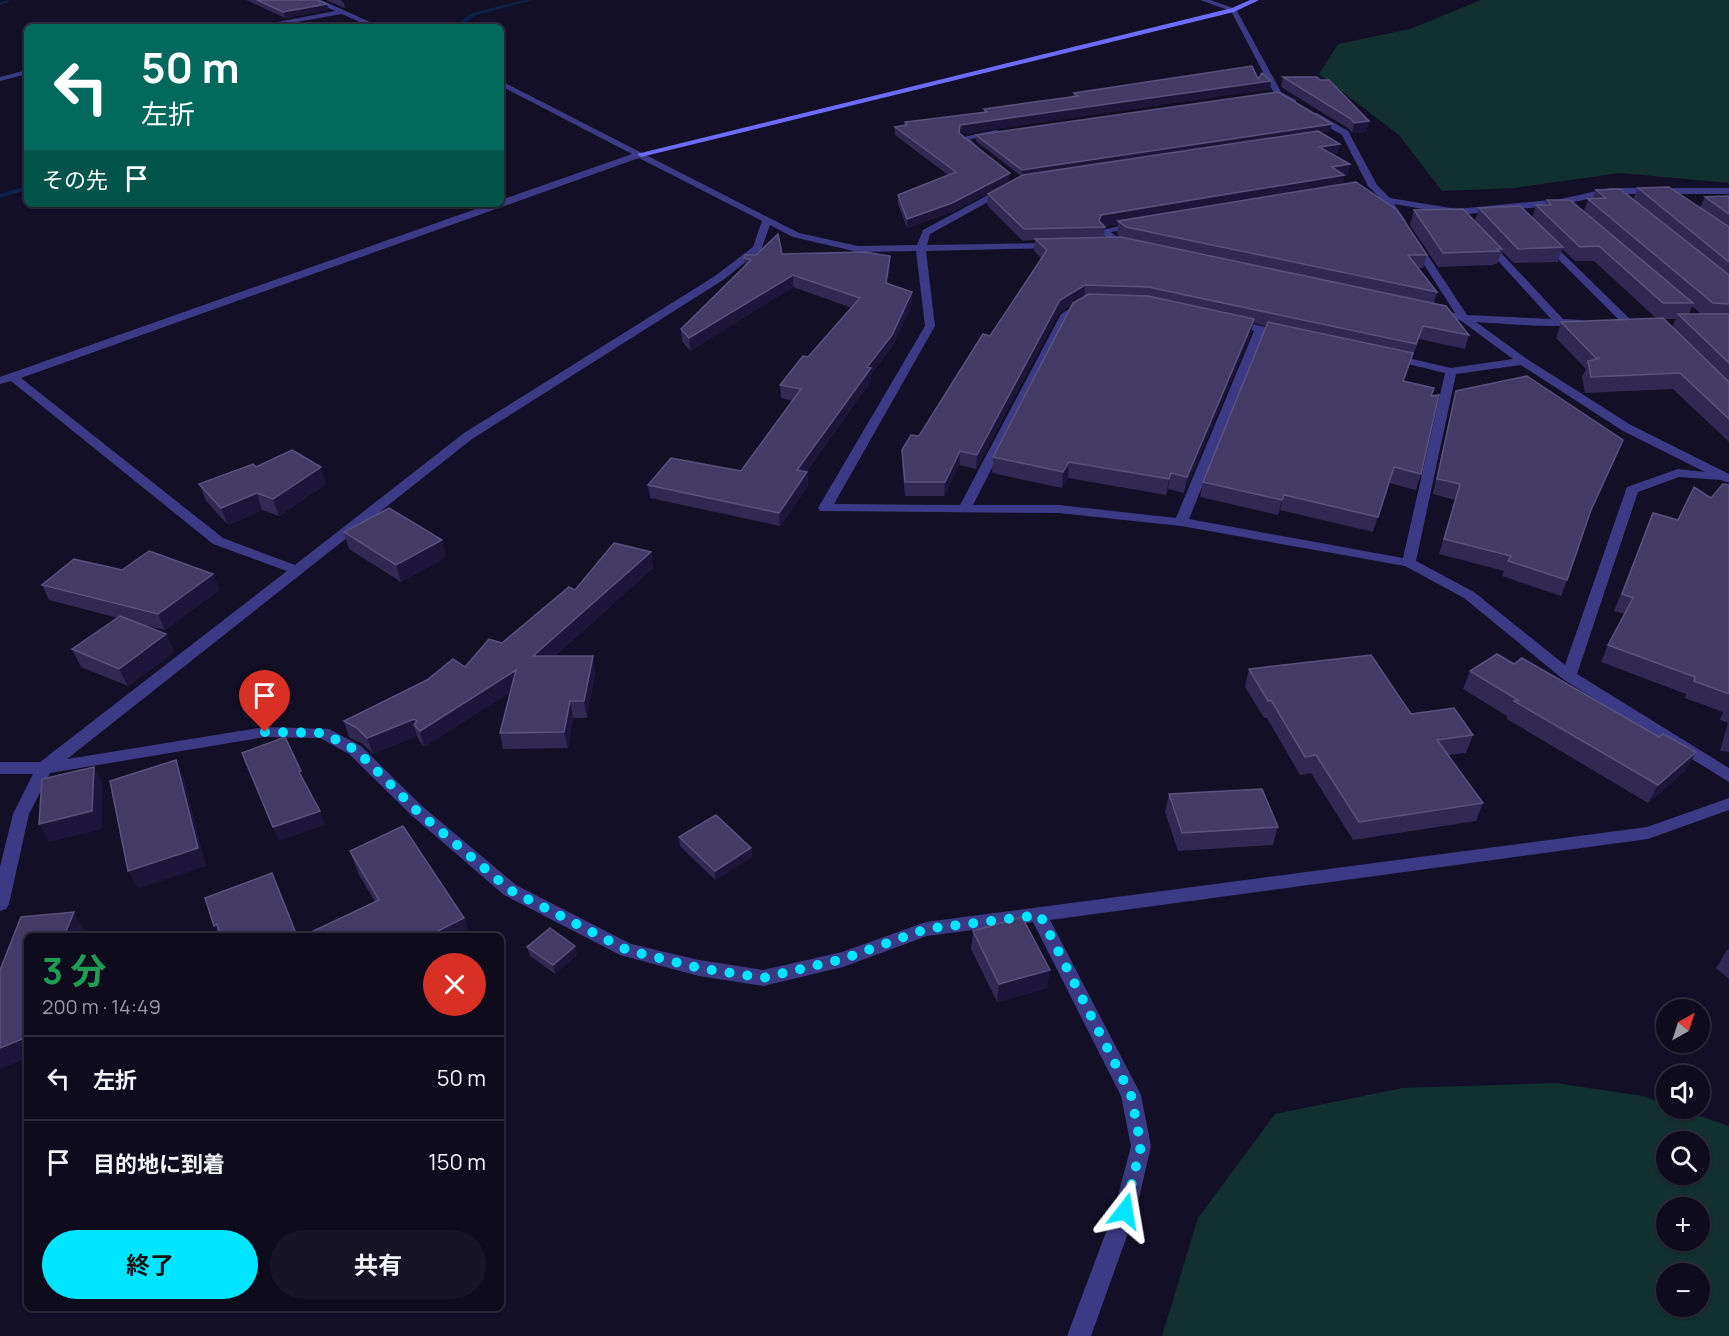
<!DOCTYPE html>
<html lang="ja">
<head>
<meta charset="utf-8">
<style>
	:root { --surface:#0e0b1c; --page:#171425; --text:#f1f3f6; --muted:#9b9ba3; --line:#2e2b3b; --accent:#00e5ff }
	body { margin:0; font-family:Manrope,"Noto Sans JP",sans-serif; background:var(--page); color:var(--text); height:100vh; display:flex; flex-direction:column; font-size:22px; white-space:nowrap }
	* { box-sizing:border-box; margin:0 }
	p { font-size:20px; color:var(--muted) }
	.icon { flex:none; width:33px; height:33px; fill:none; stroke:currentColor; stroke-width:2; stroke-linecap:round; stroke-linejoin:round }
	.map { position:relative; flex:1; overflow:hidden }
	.panel { position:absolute; left:24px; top:933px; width:480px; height:378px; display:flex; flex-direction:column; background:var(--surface); border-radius:9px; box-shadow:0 2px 4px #0004,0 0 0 2px var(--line) }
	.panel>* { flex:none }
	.guide { position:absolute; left:24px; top:24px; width:480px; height:183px; border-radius:9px; box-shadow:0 2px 4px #0004,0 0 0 2px var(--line); background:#00695c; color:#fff; overflow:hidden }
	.needle { width:39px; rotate:39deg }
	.tools { position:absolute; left:1656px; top:999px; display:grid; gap:12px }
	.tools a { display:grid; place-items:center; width:54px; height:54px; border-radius:50%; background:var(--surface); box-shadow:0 2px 4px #0004,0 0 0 2px var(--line); font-size:30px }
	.pin { position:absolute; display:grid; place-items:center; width:51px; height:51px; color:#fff; margin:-62px -26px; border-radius:50% 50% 50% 0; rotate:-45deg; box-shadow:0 0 6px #0007 }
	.pin .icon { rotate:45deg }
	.me { position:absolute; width:66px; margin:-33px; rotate:14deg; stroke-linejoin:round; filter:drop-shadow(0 0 4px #0008) }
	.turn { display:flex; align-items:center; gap:21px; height:126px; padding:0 18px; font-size:27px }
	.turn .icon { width:78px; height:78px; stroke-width:2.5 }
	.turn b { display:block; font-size:42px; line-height:51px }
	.then { display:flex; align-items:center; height:57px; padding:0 18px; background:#0003; gap:12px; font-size:22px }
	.round { display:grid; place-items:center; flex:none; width:63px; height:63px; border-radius:32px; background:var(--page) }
	.head { display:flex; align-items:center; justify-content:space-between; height:102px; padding:0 18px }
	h1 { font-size:36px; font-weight:700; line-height:45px; color:#1e9e55 }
	.button { display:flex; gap:12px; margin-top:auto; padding:12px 18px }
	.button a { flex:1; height:69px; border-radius:36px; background:var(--accent); color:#111; font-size:24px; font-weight:700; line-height:69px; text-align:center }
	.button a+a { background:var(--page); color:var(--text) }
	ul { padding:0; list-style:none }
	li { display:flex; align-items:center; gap:18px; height:84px; padding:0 18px; border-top:2px solid var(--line) }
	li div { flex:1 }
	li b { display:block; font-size:22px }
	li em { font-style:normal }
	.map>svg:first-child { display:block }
	.green { fill:#12302f; fill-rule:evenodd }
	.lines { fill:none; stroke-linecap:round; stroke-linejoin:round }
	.stream { fill:#0c2248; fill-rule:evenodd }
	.street { fill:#3d3a85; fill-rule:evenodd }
	.secondary { fill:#6f6bff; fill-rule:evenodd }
	.wall { fill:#312854; fill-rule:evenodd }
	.shaded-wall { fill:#1d163a }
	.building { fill:#433a66; stroke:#5a527e; stroke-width:1.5 }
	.route { stroke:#00e5ff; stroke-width:10; stroke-dasharray:0 18 }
</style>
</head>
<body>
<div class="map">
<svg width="1729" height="1336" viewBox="0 0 1729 1336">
	<rect width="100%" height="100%" fill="#130f26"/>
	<path class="green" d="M1481 0H1729V183L1620 173 1514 188 1442 191 1399 135 1319 74 1338 44 1410 29Z
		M1555 1083 1643 1096 1666 1104V1108L1679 1109 1729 1126V1336H1162L1198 1218 1275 1114 1402 1088ZM1666 1142H1700V1174H1666ZM1666 1208H1700V1240H1666ZM1666 1274H1700V1306H1666Z"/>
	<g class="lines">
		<path class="stream" d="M7 0 11 1 0 5V2Z
			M525 0H533L476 15 459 27H453L472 13Z
			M27 186V190L0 198V194Z"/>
		<path class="street" d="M312 0H321L381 27H371L342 14 268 27H252L335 11Z
			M1200 0H1210L1236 9 1281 92 1296 100V104H1290L1275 95 1231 11Z
			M27 70V74L0 81V77Z
			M501 81 799 233 858 246 917 245 923 230 1005 186 1010 189 1008 191 930 234 927 245 1056 243V247L1053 248 926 251 935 326 834 504 960 505 1061 314 1084 300 1089 303 1070 316 973 505H1059L1176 518 1254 331 1228 325 1227 323 1232 320 1285 331 1290 334 1285 337 1264 333 1189 519 1403 558 1445 373 1387 359 1385 357 1391 354 1451 368 1513 359 1460 320 1432 314V310L1455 313 1409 241 1417 239 1467 315 1551 319 1481 242 1489 240 1563 319 1580 320 1585 323C1576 330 1495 323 1476 322L1527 359 1631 425 1729 474V483L1721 480 1679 477 1638 492 1577 674 1729 768V782L1564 680 1464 598 1405 566 1181 526 1059 513 820 511 818 508 925 326 916 251 858 252 793 237 770 225 761 250 723 280 472 439 67 759 265 727 329 729 361 746 422 806 516 885 631 944 699 960 763 970 842 952 926 922 1647 827 1729 798V810L1648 839 1050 920 1141 1095 1151 1146 1136 1211 1091 1336H1067L1114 1211 1131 1146 1121 1096 1033 922 927 936 843 967 763 986 699 976 620 955 504 895 410 814 349 754 320 738 265 737 50 773 29 814 9 904 6 909 0 911V867L13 814 33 774H0V762H40L287 571 213 544 11 381 0 384V377L490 204H501V200L632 154 501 86ZM639 158 762 221 753 247 715 276 464 433 295 565 223 538 21 378ZM1521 365 1623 431 1705 472 1678 469 1627 487 1565 665 1474 592 1416 561 1456 374Z
			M1311 113H1317L1348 131 1377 185 1390 198 1457 209 1561 199 1610 188H1729V194H1610L1561 205 1457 215 1394 204 1406 221 1401 224 1398 223 1384 202 1368 186 1342 135 1311 117Z
			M996 130 999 131V135L970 139 980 149 976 152 959 138Z
			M1137 222 1142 225 1140 227 1111 232 1125 244 1120 247 1098 231Z
			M1544 241H1550L1632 321V325H1624L1544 245Z"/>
		<path class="secondary" d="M1250 0H1259L1234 12 641 157 637 154 1232 8Z"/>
	</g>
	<path class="wall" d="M246 0H317L328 10 285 18Z
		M326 0H341L344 3 345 8Z
		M1283 77 1320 80 1369 121 1366 132 1352 133 1349 129 1281 87Z
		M1258 79 1271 81 1270 89 960 134 1010 173 1009 182 952 212 907 228 898 204V195L948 175 895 135V127L904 125 905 122 984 112V109L1073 97 1074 93Z
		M1330 131 1320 132 1340 144 1337 154 1334 155 1350 164 1348 175 1344 176 1342 184 1427 255 1423 268H1418L1437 292 1434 303 1469 335 1465 349 1419 339 1404 381 1431 396 1421 474 1416 490 1389 483 1373 532 1280 510 1278 515 1200 497 1203 482 1267 326 1253 323 1251 334 1184 493 1168 489 1166 495 1068 478 1062 488 992 473 993 457 1072 305 1059 313 976 469 959 465 944 496H905L902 464V450L919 436 990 336 1041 258 1034 251 1035 240 1023 241 987 205 988 194 1021 176 976 141V135ZM1118 224 1117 234 1120 237H1104L1105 227 1104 226Z
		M1638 188 1700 208 1705 197 1729 196V442L1673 389 1585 393 1582 377 1586 369 1556 338 1561 322 1656 318 1594 261H1575L1562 249 1558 262 1514 263 1502 251 1497 264H1494V265L1438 267 1410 225 1414 210 1475 221 1479 208 1532 218 1536 205H1545L1547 200 1584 211 1588 199H1592L1596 190 1633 199ZM1692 306 1701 314H1689ZM1664 319H1676L1672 327Z
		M782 254 890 256V268L887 283 912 304 892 347 871 374V381L806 472H807L808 486 780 526 650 498 648 485 741 471 793 401 781 398 780 385 808 357 852 308 793 287 690 351 682 341 681 329 745 266 744 258Z
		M1456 391 1617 455 1589 516 1567 580 1561 596 1502 576 1504 571 1439 554 1455 500 1433 494 1452 406Z
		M256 467 326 484 279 516 262 510 228 525 206 501 199 484Z
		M1729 485V752L1720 751 1728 723 1720 720 1723 712 1685 698 1686 694 1601 662 1608 645 1625 614 1614 611 1653 513 1678 520Z
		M344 532 442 540 446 557 401 582 349 549Z
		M651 552 653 568 555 656 595 672 587 718H573L568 748 503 749 500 733 510 692 424 747 419 741 417 736 373 754 363 744 349 737 344 721 465 667 502 643 575 590Z
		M122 570 213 574 219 590 165 630 139 624 166 634 174 652 128 686 81 667 72 649 118 618 49 600 42 585Z
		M1249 669 1411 714 1473 735 1466 753 1448 755 1483 803 1476 821 1353 840 1311 773 1300 775 1267 718H1264L1245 687Z
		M1470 671 1686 770 1648 803 1507 719V716L1463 689Z
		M1169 794 1278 827 1273 845 1178 851 1165 812Z
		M679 837 751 848 752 857 715 880 680 846Z
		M350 851 464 918 469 936H303L375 902 358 873Z
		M973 931 1047 988 997 1002 971 949Z
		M527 947 577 955 555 974 530 956Z
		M1729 949V979L1716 968 1727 950Z"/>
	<path class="shaded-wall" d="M327 4 328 10 285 18 283 12Z
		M1271 81 1270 89 960 134 959 142 960 125Z
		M1369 121 1366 132 1352 133 1354 123Z
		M1332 124 1330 131 1022 177V170Z
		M1340 144 1337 154 1317 158 1319 147Z
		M1350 164 1348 175 1344 176 1341 186 1118 221V224L1098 227 1101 215 1332 167Z
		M1010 173 1009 182 952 212 907 228V219Z
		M890 256V268L886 295V283Z
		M793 275V287L690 351 689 338Z
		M1085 285 1084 298 1059 313 976 469 977 455 1060 300Z
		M912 292V304L892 347 871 374V381L797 484V470L867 367Z
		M1254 319 1251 334 1184 493 1187 477Z
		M1623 440 1617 455 1585 525 1591 510Z
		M960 451 959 465 944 496 945 482Z
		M1069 462 1068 478 1062 488 1063 472Z
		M321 467 326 484 279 516 273 499Z
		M807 472 808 486 780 526 779 513Z
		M1171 473 1168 489 1166 495 1169 479Z
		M257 493 262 510 228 525 221 508Z
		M1284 495 1280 510 1278 515 1282 500Z
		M442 540 446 557 401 582 396 565Z
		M651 552 653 568 536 673 533 656Z
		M213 574 219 590 165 630 158 614Z
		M166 634 174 652 128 686 119 669Z
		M593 656 595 672 587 718 584 701Z
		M516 670 519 686 424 747 420 731Z
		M570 701 573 718 568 748 564 732Z
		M414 719 416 727 414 725 417 736 373 754 367 738Z
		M1696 752 1686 770 1648 803 1658 785Z
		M176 760 184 778 206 866 138 889 128 871Z
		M94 767 103 785 102 829 49 842 39 824Z
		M320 811 325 825 279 841 273 827Z
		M751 848 752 857 715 880V871Z
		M74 912 83 929 81 936H64Z
		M464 918 469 936H428Z
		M217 924 222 936H219L214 926Z
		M575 946 577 955 555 974 553 965Z
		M1050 970 1047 988 997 1002 999 984Z
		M27 1037V1058L0 1069V1048Z"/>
	<path class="building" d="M257 0H317L327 4 283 12Z
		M1252 66 1258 79 1262 73 1271 81 960 125 959 133 1010 173 952 203 907 219 898 195 956 172 895 127 907 125 905 122 987 112 984 109 1078 96 1074 93Z
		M1283 77H1317L1320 80H1329L1369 121 1354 123 1351 119Z
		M1278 92 1332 124 1022 170 976 135Z
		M1318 131 1340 144 1319 147 1350 164 1332 167 1344 175 1101 215 1099 221 1105 227 1024 229 988 194 1023 175Z
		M1356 182 1397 210 1427 255H1408L1437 292 1126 227 1118 221Z
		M1669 187 1729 227V262L1638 188Z
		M1620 189 1729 275V304L1713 303 1588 199 1606 198 1596 190Z
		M1729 196V214L1705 197Z
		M1547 200H1570L1693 303H1663L1599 246 1580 247 1536 205H1551Z
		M1520 206 1563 247 1518 249 1479 208Z
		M1463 209 1502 249H1497L1499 251 1443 253 1414 210Z
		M778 234 782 254 865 252 890 256 886 283 912 292 892 335 867 367 871 368 797 470 807 472 779 513 648 485 671 458 741 471 801 389 780 385 803 356 808 357 860 298 793 275 689 338 681 329 751 260 744 258 745 255H756Z
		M1121 237 1446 306 1469 335 1423 326 1416 344 1148 287 1085 285 1060 300 977 455 960 451 945 482H905L902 450 911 435 919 436 983 334 990 336 1047 250 1035 239Z
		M1089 294 1148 296 1254 319 1187 477 1171 473 1169 479 1069 462 1063 472 993 457 1073 303Z
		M1678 314H1729V363Z
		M1663 318 1729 382V419L1680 373 1591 377 1588 361 1600 358H1596L1561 322Z
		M1268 322 1413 353 1403 381 1434 388 1431 396 1439 395 1421 474 1394 467 1378 517 1284 495 1282 500 1203 482Z
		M1527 376 1623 440 1591 510 1567 580 1508 561 1511 556 1444 539 1460 484 1437 479 1456 391Z
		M292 450 321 467 273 499 257 493 221 508 199 484 253 464 256 467Z
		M1723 484 1729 485V694L1694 681 1695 677 1608 645 1633 598 1622 594 1653 513 1678 520 1694 487 1711 498Z
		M389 508 442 540 396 565 344 532Z
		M614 543 651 552 533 656H593L584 701H570L564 732 500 733 516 670 420 731 414 725 417 721 414 719 367 738 357 728 344 721 427 680 453 659 465 667 489 639 502 643 569 587 575 590Z
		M149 551 213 574 158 614 42 585 74 559 122 570Z
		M120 616 166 634 119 669 72 649Z
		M1497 654 1514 664 1522 658 1659 737 1663 734 1696 752 1658 785 1514 701 1518 700 1470 671Z
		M1371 655 1411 714 1454 708 1473 735 1437 740 1483 803 1359 822 1316 755 1305 757 1271 700 1268 701 1249 669Z
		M285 737 301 771 299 772 320 811 273 827 242 753Z
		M176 760 198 848 128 871 110 781Z
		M94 767 92 811 39 824 42 779Z
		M1262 789 1278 827 1182 833 1169 794Z
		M716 815 751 848 715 871 679 837Z
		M403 826 464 918 428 936H303L379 900 350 851Z
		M272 873 297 936H220L217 924 214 926 205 898Z
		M74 912 64 936H27V1037L0 1048V970L21 917Z
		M1022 917 1050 970 999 984 973 931Z
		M550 928 575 946 553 965 527 947Z"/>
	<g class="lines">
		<path class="route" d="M265 732 323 733 356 750 416 810 510 890 627 950 699 968 763 978 843 959 926 929 1040 915 1131 1095 1141 1146 1125 1211"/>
	</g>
</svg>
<div class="tools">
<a><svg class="needle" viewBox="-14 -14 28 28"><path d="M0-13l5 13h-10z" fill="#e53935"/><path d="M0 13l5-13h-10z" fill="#9b9ba3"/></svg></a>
<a><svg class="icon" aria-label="sound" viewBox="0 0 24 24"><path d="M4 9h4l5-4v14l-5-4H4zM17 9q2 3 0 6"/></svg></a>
<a><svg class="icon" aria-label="search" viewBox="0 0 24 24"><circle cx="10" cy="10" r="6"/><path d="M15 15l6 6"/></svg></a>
<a>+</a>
<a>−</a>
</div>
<div class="pin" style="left:265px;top:732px;background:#d93025"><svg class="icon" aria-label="arrive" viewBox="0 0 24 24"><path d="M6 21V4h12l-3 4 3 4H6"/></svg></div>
<svg class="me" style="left:1125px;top:1211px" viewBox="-20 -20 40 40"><path d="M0-17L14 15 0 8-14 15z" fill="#00e5ff" stroke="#fff" stroke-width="4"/></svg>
<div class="guide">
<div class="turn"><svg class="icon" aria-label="left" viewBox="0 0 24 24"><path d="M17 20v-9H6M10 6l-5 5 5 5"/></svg><div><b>50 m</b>左折</div></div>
<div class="then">その先<svg class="icon" aria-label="arrive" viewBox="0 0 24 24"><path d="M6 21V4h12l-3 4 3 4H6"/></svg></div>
</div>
<section class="panel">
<div class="head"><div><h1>3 分</h1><p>200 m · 14:49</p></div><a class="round" style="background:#d93025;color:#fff"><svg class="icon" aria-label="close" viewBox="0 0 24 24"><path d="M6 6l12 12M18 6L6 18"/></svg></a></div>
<ul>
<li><svg class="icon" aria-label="left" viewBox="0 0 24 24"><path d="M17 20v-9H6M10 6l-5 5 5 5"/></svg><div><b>左折</b></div><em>50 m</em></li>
<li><svg class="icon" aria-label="arrive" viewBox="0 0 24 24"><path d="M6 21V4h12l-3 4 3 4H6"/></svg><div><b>目的地に到着</b></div><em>150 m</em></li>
</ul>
<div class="button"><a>終了</a><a>共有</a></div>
</section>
</div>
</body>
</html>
